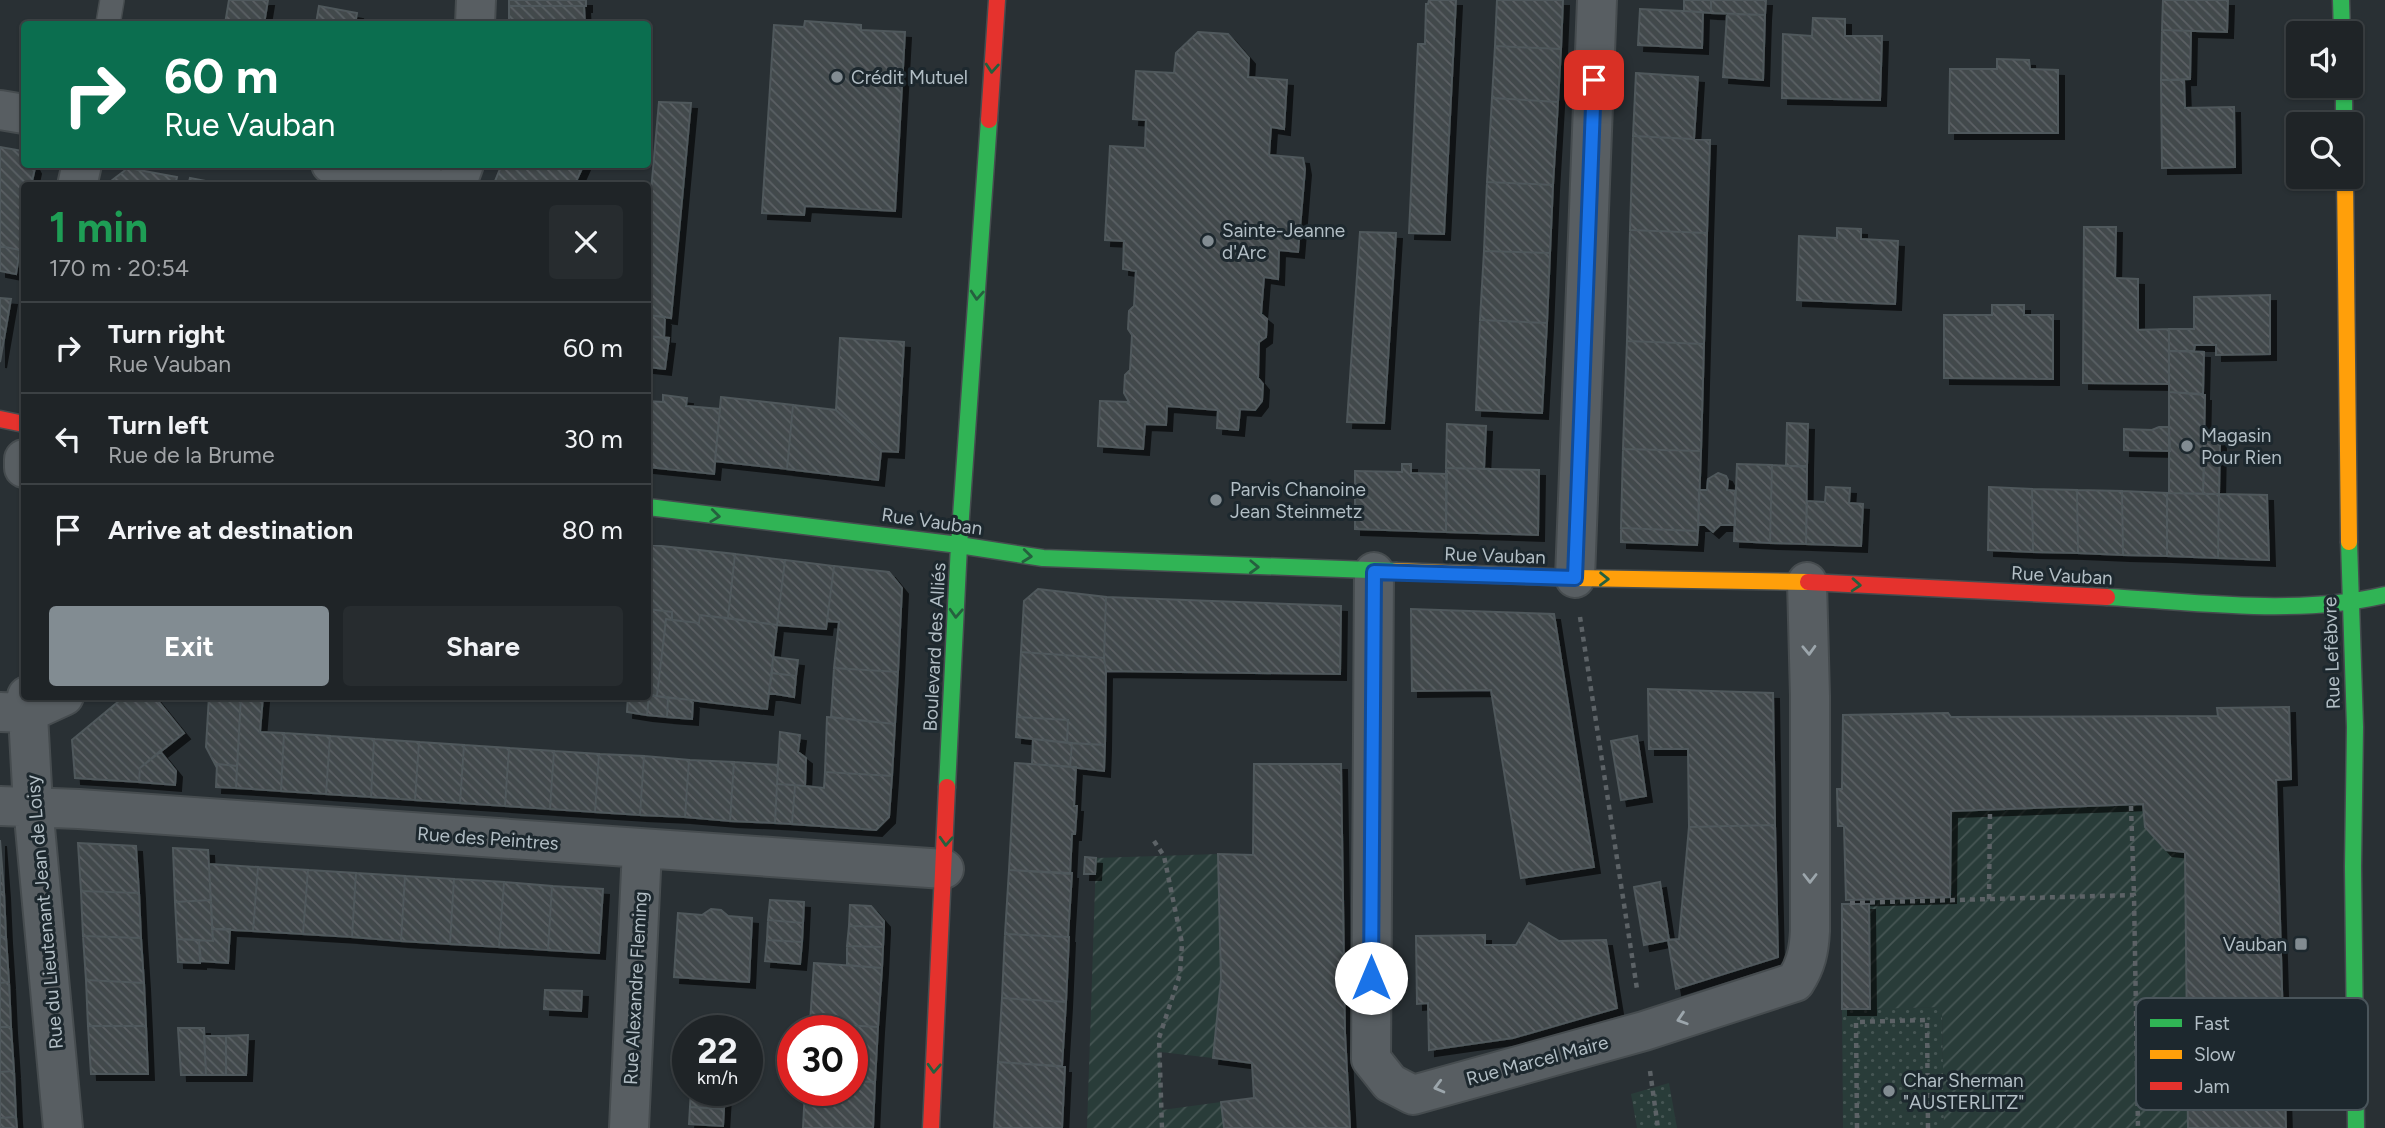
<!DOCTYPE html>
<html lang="en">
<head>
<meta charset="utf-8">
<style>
	:root { --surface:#1f2427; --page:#272c2f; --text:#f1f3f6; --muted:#a1a4a7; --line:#3c4144; --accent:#828c92 }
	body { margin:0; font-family:Figtree,sans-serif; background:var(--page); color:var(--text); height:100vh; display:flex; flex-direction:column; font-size:26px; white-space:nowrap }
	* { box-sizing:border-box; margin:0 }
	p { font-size:23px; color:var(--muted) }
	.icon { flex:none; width:38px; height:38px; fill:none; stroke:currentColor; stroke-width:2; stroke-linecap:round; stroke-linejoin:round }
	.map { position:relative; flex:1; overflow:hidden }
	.drawer { position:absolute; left:21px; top:182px; width:630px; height:518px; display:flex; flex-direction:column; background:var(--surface); border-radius:7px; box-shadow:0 2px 5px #0004,0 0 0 2px var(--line) }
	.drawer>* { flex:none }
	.hud { position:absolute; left:21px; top:21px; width:630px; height:147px; border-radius:7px; box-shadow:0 2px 5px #0004,0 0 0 2px var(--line); background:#0b6e4f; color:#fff; overflow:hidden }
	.tools { position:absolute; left:2286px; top:21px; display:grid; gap:14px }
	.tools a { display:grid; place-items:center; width:77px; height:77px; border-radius:7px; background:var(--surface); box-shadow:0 2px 5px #0004,0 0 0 2px var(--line); font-size:35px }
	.speed { position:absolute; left:672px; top:1015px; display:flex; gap:14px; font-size:35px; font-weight:700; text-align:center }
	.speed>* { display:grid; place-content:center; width:91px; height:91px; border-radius:50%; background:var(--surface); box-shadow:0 2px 5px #0004,0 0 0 2px var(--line); line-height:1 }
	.speed small { font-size:18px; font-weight:400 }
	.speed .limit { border:10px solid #d22; background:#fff; color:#111 }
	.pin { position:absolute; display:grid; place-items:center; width:60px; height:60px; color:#fff; margin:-30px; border-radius:14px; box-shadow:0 4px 10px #0006 }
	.me { position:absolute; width:77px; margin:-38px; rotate:0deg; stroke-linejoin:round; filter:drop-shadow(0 0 5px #0008) }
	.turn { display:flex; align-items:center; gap:24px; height:147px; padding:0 28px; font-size:32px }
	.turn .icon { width:91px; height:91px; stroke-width:2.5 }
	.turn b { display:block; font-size:49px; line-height:60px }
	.round { display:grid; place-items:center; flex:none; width:74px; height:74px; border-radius:7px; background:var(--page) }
	.overview { display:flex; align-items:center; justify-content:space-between; height:119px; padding:0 28px }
	h1 { font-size:42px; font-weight:700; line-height:52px; color:#1e9e55 }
	.cta { display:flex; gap:14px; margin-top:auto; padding:14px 28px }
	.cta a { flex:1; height:80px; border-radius:7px; background:var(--accent); color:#fff; font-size:28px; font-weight:700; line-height:80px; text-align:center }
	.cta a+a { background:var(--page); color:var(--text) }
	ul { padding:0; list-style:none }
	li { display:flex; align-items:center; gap:21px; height:91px; padding:0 28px; border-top:2px solid var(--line) }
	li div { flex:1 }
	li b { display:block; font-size:26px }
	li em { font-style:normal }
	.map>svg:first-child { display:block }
	.park { fill:url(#park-dots) }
	.garden { fill:url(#garden-furrows) }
	.building { fill:url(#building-back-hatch); stroke:#50585b; stroke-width:2; filter:url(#shadow) }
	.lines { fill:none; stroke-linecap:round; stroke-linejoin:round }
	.lane-casing { stroke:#464c4f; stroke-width:26 }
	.street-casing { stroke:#464c4f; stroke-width:42 }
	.fast-casing { stroke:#464c4f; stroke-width:19 }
	.slow-casing { stroke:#464c4f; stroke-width:19 }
	.jam-casing { stroke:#464c4f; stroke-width:19 }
	.path { stroke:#5c6266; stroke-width:4.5; stroke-dasharray:5 5; stroke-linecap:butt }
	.lane { stroke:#585e62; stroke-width:23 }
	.street { stroke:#585e62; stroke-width:38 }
	.fast { stroke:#30b455; stroke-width:16 }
	.slow { stroke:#ff9f0a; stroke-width:16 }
	.jam { stroke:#e5322d; stroke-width:16 }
	.oneway { stroke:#25603e }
	.oneway2 { stroke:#9ca6ac }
	.route-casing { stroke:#114b97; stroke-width:18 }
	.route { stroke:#1a73e8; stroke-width:12 }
	.poi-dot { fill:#828c92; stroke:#1d282e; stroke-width:2.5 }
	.labels { text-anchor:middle; stroke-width:6; stroke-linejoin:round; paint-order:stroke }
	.poi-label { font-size:19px; fill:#b2bec5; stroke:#1d282e; text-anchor:start }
	.street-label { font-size:19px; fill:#b2bec5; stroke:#1d282e }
	.key { fill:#1d282e; stroke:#4a555b; stroke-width:2 }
	.key-label { font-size:19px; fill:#b2bec5 }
</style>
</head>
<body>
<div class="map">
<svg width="2385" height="1128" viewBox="0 0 2385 1128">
	<defs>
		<pattern id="park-dots" width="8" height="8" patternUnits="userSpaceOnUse" patternTransform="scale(1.75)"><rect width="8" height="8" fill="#293c39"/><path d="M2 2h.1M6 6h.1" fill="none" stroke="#465654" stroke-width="1.8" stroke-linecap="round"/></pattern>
		<pattern id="garden-furrows" width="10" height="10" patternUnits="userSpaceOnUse" patternTransform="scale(1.75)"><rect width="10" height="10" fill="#293c39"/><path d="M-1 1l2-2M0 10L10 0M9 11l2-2" fill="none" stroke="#465654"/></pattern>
		<pattern id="building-back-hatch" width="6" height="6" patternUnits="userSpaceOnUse" patternTransform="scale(1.75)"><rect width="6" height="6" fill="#42484c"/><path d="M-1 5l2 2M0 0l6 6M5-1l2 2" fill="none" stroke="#5b6164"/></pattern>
		<filter id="shadow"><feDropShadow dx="6" dy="6" stdDeviation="0" flood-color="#0009"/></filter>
	</defs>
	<rect width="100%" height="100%" fill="#293034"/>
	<path class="park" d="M1942 1007 1944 1128H1843L1842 1009Z
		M1669 1083 1677 1128H1637L1631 1094Z"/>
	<path class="garden" d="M2143 804 2145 827 2165 850 2185 852 2188 1128H1944L1942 1007 1870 1009 1869 900 1950 897 1951 811Z
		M1218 854 1221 979 1213 1058 1160 1052 1162 1110 1221 1102 1224 1128H1087L1096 858Z"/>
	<path class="building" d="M229 0H268L264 24H225Z
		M509 0H586V6H509Z
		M1429 0H1456L1444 234 1409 233 1418 44H1425L1426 4H1428Z
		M1497 0H1563L1561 49 1495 46Z
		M1684 0H1711V13L1684 11Z
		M1711 0H1766L1765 15 1711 13Z
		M2163 0H2228L2227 32 2162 30Z
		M319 6 357 13 355 24H316Z
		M509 6H584L585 24H509Z
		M1640 9 1703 12 1702 48 1638 45Z
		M1727 14 1765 15 1763 80 1723 77Z
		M1813 18 1845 19V36H1882L1880 100 1782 98 1783 34 1812 36Z
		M805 21 861 25V30L905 32 895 211 805 206 804 215 762 213 774 25 804 27Z
		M2162 30 2191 31 2190 79 2161 80Z
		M1198 32 1228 34 1249 58 1248 77 1287 80 1284 129 1271 127 1269 155 1303 158 1305 169 1298 252 1279 250 1278 279 1264 277 1261 314 1267 319 1266 337 1259 342 1258 378 1263 384 1262 401 1255 410 1240 409 1238 430 1217 428 1218 410 1167 406 1166 425 1145 424 1143 449 1098 446 1100 401 1129 402 1124 393 1125 375 1130 370 1132 335 1128 329 1129 311 1134 306 1136 271 1123 269 1124 241 1105 240 1110 146 1145 148 1146 120 1133 119 1136 71 1174 73 1176 53Z
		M1495 46 1561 49 1558 102 1492 98Z
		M1997 59 2029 60 2030 69 2058 70V133H1949L1950 69H1997Z
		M1636 73 1698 77 1694 139 1633 136Z
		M2161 80H2184L2185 108 2234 107 2235 167 2162 168Z
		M1492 98 1558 102 1553 185 1487 182Z
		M659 102 691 103 671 318 648 315V225Z
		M1633 136 1710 140 1707 233 1630 230Z
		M0 147 23 151 24 164H33L35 168 31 186H24V223L20 250 0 246Z
		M502 164H584L574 186H493Z
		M128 168 177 177 175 186H110L111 181Z
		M190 178 211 182 210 186H188Z
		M1487 182 1553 185 1550 253 1484 251Z
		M2084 227H2116L2115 278 2138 279V330L2169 329V384L2083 383Z
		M1837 228 1861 229V239L1898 241 1895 304 1797 300 1799 236 1837 238Z
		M1630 230 1707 233 1704 344 1627 341Z
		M1360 232 1396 233 1384 423 1347 422Z
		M0 246 20 250 16 274 0 271Z
		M1484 251 1550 253 1547 323 1480 320Z
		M2270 295V354L2216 355V345H2195L2194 351H2169V329H2194V297Z
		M0 298 11 299 0 362Z
		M1992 305H2024V315H2053V379L1944 378V315H1992Z
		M648 315 665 317 664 338 648 336Z
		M1480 320 1547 323 1542 413 1476 410Z
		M648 336 669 338 665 369 648 367Z
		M840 338 904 342 898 452 881 451 836 410Z
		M1627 341 1704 344 1701 451 1623 449Z
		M2169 351 2204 352 2203 394 2169 392Z
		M2169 392 2205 395 2203 494 2169 493Z
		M663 395 687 398 686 406 720 409 714 474 648 467V401L663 402Z
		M721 397 793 405 787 469 715 461Z
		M793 405 836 410 881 451 878 480 787 469Z
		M1787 423 1808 424 1807 466H1786Z
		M1447 424 1486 426 1484 469 1446 468Z
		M2159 427H2169L2170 451 2124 450V429L2152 430Z
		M2220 440 2219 494H2203L2205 441Z
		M1623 449 1701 451 1698 531 1621 528Z
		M1402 464H1411V473L1447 474 1446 532 1355 529V471L1402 472Z
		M1737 464 1772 465 1770 543 1734 541Z
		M1772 465 1807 467 1806 544 1770 543Z
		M1446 468 1539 470 1538 535 1446 532Z
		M1718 473 1726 476 1728 480 1727 490 1735 491V525H1720L1713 532 1705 525H1698L1699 490H1707L1708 479Z
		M1826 487 1850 488 1849 503 1863 504 1861 546 1806 544 1807 501 1825 502Z
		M1989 487 2032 489 2033 552 1988 550Z
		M2032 489 2077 490 2078 553 2033 552Z
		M2077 490 2122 491 2123 555 2078 553Z
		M2122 491 2167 493V556L2123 555Z
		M2167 493 2219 494 2218 558 2167 556Z
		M2219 494 2267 495 2269 560 2218 558Z
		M1621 528 1698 531 1697 545 1621 542Z
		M648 545H652L648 582Z
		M652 545 735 554 728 618 700 615 699 623 672 620V612L648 609Z
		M735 554 785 560 777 625 728 618Z
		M785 560 834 566 826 629 777 625Z
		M834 566 889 572 902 588 898 672 834 668 839 622 827 621Z
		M1038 589 1106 597 1104 658 1021 652 1024 601Z
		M1106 597 1341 606 1340 674 1106 671 1104 658Z
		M648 609 672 612V620L666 619 657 696 648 695Z
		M1411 609 1554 614 1594 867 1521 878 1491 690 1412 691Z
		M700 615 777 625 767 709 657 696 666 619 699 623Z
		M1021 652 1104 658 1106 671 1105 745 1067 743 1068 720 1017 717Z
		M773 657 798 660 796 676 772 673Z
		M834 668 898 672 895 724 831 717Z
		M772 673 796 676 794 697 769 693Z
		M1648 689 1773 693 1775 825 1689 827 1688 749H1649Z
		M648 695H649L647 715 627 712 628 696H648Z
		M649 695 668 698 667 717 647 715Z
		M125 696H154L184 733 140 768 139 782 75 778 72 740Z
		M209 696H241L237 766 217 764 216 766 206 747Z
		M241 696H263L260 732 284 733 281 791 236 788Z
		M668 698 693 700 692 719 667 717Z
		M2289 707 2291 779 2276 780 2286 1128H2188L2185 852 2166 850 2145 827 2143 804 1951 811 1950 897 1846 900 1844 826H1838L1837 789H1842L1843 715 1948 713 1951 717 2218 716 2217 708Z
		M827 717 895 724 892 776 825 772Z
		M1017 717 1068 720 1067 743 1016 737Z
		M780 732 800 735 798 752 806 758 805 786 777 784Z
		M284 733 330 736 326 794 281 791Z
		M330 736 374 739 371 797 326 794Z
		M1637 736 1646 796 1621 800 1611 741Z
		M374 739 419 742 415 800 371 797Z
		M1033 739 1072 743 1070 767 1032 764Z
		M419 742 464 745 460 803 415 800Z
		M1072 743 1105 745 1104 771 1070 767Z
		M464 745 509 748 505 806 460 803Z
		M509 748 554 751 550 809 505 806Z
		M160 751 176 771 175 785 139 782 140 768Z
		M554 751 599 754 595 812 550 809Z
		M599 754 644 756 640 815 595 812Z
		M644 756 689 760 685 817 640 815Z
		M689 760 734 762 730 821 685 817Z
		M734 762 778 765 775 823 730 821Z
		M1015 763 1076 767 1074 806H1077L1075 834H1072L1070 874 1009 870Z
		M217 764 237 766 236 788 216 787Z
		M1254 764H1341L1345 1033 1350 1128H1224L1221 1102 1254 1098 1252 1063 1213 1058 1221 979 1218 854 1253 855Z
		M825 772 892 776 889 817 876 830 792 824 795 785 824 788Z
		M777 784 795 785 792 824 775 823Z
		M1775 825 1778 957 1676 989 1668 940 1679 939 1689 827Z
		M0 840 4 892H0Z
		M78 843 136 846 139 893 81 891Z
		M173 848 208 850 211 900 175 902Z
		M1085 857 1096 858 1095 874H1084Z
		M209 864 258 867 253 931 212 929Z
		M258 867 308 870 303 934 253 931Z
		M308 870 356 873 352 937 303 934Z
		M1009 870 1072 873 1068 937 1005 934Z
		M356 873 405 876 401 941 352 937Z
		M405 876 454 879 450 944 401 941Z
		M454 879 504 882 499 947 450 944Z
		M504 882 552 886 548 950 499 947Z
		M1660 882 1669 940 1644 945 1634 887Z
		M552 886 603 889 599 953 548 950Z
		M81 891 139 893 141 938 83 936Z
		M0 892H4L6 937H0Z
		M211 900 213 941 177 939 175 902Z
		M770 900 804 902 803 923 768 920Z
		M1842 904H1869L1870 1009H1842Z
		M850 905 871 906 884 921V927L849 926Z
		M711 909 721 910 728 916 752 918 749 982 674 977 678 913 702 915Z
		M768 920 803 923 802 942 767 940Z
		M1529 923 1559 941 1606 940 1617 1008 1513 1038 1429 1050 1428 1003 1417 1004 1416 936 1485 935V945H1516Z
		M849 926 884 927 883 947 847 946Z
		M212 929H230L228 963 201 961 199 940 213 941Z
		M1005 934 1069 937 1066 1002 1002 998Z
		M83 936 141 938 144 983 86 980Z
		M0 937H6L9 982 0 983Z
		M177 939 199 940 200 963 178 962Z
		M767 940 802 942 800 964 765 961Z
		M847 946 883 947 882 968 847 965Z
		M814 963 882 968 878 1027 810 1023Z
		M86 980 144 983 146 1026H88Z
		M9 982 11 1027H0V983Z
		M545 990 582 991 581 1011 544 1009Z
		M1002 998 1066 1002 1062 1066 998 1062Z
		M810 1023 878 1027 875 1082 852 1081V1031H810Z
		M88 1026H146L148 1074H91Z
		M0 1027H11L14 1071 0 1072Z
		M178 1028H204L206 1075H181Z
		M248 1035 246 1075H226V1036Z
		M204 1036H226V1075H206Z
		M998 1062 1065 1067 1062 1128H994Z
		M14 1071 16 1117 0 1118V1072Z
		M852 1081 875 1082 873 1128H803L805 1090H852Z
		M691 1090 725 1092 724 1109 690 1107Z
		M690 1107 724 1109 723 1126 689 1124Z
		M16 1117 17 1128H0V1118Z"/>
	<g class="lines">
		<g class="lane-casing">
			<path id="lane" d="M108 24 112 0"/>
		</g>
		<g class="street-casing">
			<path id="street" d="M475 24 476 0
				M0 110 24 114
				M331 164 413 178 430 186
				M77 186 82 164
				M456 186 464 164
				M24 459V468
				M1374 572 1371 1059 1390 1083 1413 1095 1644 1031 1795 982C1806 965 1809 951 1810 931V696L1807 582
				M1575 578 1597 0
				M27 696 33 806 63 1128
				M0 712 27 713 64 696
				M0 806 79 809 944 869
				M629 1128 642 849"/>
		</g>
		<g class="fast-casing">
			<path id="fast" d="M2341 0 2342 33
				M2344 86V124
				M648 507 959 545 1043 558 1396 571
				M2349 542 2355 727 2353 867 2356 1128
				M2107 597C2199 602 2295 616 2385 595
				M947 787 959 545 989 120"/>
		</g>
		<g class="slow-casing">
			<path id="slow" d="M2345 177 2349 542
				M1396 571 1575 578 1808 582"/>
		</g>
		<g class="jam-casing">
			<path id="jam" d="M989 120 997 0
				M0 419 24 424
				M1808 582 2107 597
				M931 1128 947 787"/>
		</g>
		<path class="path" d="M1580 617 1637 989
			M2131 806 2134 895
			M1154 841 1164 856 1182 943 1180 974 1159 1038 1162 1128
			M1989 899 1990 809
			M1850 903 2134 895 2138 1128
			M2136 1014 2185 1011
			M1650 1071 1658 1128
			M1857 1128 1856 1022 1927 1020 1928 1128"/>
		<use href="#lane" class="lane"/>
		<use href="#street" class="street"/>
		<use href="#fast" class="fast"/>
		<use href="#slow" class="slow"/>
		<use href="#jam" class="jam"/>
	</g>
	<defs><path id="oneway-chevron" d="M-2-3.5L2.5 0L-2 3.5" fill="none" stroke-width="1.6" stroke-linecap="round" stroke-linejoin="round" transform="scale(1.75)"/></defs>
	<g class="oneway">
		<use href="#oneway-chevron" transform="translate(992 68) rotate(94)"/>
		<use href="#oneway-chevron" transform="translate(977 295) rotate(94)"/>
		<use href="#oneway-chevron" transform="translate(715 516) rotate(7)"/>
		<use href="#oneway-chevron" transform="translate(1027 556) rotate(6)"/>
		<use href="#oneway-chevron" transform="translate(1254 567) rotate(2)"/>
		<use href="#oneway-chevron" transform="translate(1604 579) rotate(1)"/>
		<use href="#oneway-chevron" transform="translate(1856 585) rotate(4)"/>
		<use href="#oneway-chevron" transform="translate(956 613) rotate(93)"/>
		<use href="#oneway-chevron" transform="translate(946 841) rotate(93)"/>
		<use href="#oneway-chevron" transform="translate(934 1068) rotate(93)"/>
	</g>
	<g class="oneway2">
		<use href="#oneway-chevron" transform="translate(1809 650) rotate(88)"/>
		<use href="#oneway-chevron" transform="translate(1810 878) rotate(90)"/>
		<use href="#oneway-chevron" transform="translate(1682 1019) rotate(162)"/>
		<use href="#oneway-chevron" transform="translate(1439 1087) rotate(165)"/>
	</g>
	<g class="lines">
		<g class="route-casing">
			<path id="route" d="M1371 978 1374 572 1575 578 1594 80"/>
		</g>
		<use href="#route" class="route"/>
	</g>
	<g class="poi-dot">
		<circle cx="837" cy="77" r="7"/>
		<circle cx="1208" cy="241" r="7"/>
		<circle cx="2187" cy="446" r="7"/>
		<circle cx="1216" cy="500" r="7"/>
		<rect x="2294" y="937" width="14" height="14" rx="3.5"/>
		<circle cx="1889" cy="1091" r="7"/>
	</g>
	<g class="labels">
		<g class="poi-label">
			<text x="851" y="84">Crédit Mutuel</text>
			<text x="1222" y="237">Sainte-Jeanne<tspan x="1222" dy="22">d'Arc</tspan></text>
			<text x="2201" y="442">Magasin<tspan x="2201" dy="22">Pour Rien</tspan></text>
			<text x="1230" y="496">Parvis Chanoine<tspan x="1230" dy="22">Jean Steinmetz</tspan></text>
			<text x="2287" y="951" text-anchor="end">Vauban</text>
			<text x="1903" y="1087">Char Sherman<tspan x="1903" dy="22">"AUSTERLITZ"</tspan></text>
		</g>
		<g class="street-label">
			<text transform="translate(932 521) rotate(8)" y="7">Rue Vauban</text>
			<text transform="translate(1495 555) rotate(2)" y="7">Rue Vauban</text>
			<text transform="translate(2062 575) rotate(3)" y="7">Rue Vauban</text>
			<text transform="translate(934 647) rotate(-87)" y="7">Boulevard des Alliés</text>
			<text transform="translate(2331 653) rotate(-92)" y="7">Rue Lefèbvre</text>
			<text transform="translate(488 838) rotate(4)" y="7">Rue des Peintres</text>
			<text transform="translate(44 912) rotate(-95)" y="7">Rue du Lieutenant Jean de Loisy</text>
			<text transform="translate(635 988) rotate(-87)" y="7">Rue Alexandre Fleming</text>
			<text transform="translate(1537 1060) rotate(-15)" y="7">Rue Marcel Maire</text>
		</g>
	</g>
	<rect x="2136" y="998" width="232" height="112" rx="10" class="key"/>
	<rect x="2150" y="1019" width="32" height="8" fill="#30b455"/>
	<rect x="2150" y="1050" width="32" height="9" fill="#ff9f0a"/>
	<rect x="2150" y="1082" width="32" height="8" fill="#e5322d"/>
	<g class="key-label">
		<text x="2194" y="1030">Fast</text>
		<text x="2194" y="1061">Slow</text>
		<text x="2194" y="1093">Jam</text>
	</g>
</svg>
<div class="tools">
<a><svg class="icon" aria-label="sound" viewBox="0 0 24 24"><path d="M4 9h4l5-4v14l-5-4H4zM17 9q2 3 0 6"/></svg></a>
<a><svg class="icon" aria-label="search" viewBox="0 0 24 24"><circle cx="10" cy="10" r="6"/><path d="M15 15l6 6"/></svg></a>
</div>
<div class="speed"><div>22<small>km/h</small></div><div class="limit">30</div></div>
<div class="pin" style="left:1594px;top:80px;background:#d93025"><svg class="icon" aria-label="arrive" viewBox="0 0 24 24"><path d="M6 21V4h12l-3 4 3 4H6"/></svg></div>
<svg class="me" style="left:1371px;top:978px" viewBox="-20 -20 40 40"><circle r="19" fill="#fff"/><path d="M0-13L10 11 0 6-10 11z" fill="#1a73e8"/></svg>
<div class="hud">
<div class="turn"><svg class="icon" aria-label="right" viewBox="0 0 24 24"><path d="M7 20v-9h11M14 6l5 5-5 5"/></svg><div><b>60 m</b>Rue Vauban</div></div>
</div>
<section class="drawer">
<div class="overview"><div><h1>1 min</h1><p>170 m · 20:54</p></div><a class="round"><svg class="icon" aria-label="close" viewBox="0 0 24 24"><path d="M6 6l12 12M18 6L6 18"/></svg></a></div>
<ul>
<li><svg class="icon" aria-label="right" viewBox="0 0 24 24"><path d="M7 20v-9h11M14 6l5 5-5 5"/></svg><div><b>Turn right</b><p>Rue Vauban</p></div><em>60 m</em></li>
<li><svg class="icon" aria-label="left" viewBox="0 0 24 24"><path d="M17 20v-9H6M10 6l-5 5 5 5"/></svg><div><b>Turn left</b><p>Rue de la Brume</p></div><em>30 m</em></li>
<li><svg class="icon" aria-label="arrive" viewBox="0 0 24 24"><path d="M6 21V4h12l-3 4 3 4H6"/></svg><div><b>Arrive at destination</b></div><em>80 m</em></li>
</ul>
<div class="cta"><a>Exit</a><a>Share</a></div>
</section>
</div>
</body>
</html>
